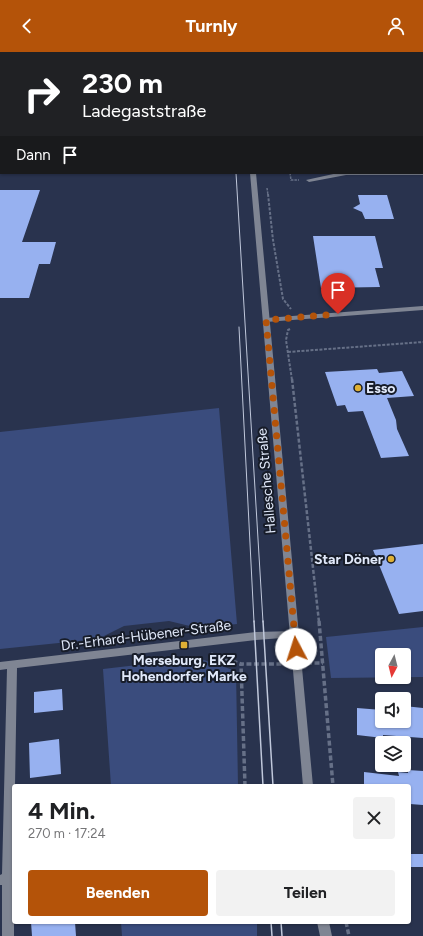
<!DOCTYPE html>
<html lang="de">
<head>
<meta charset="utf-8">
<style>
	:root { --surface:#fff; --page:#f2f2f2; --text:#202124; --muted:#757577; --accent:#b45309 }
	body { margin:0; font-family:Figtree,sans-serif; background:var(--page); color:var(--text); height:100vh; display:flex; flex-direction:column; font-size:15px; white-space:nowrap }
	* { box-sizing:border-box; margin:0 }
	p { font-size:13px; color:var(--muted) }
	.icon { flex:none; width:22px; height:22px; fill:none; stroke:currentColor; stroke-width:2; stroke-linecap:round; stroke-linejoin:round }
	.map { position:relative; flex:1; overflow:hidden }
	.panel { position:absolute; left:12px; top:732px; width:399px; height:140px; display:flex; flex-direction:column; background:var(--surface); border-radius:4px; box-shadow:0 1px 3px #0004 }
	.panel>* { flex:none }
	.hud { position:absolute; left:0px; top:0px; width:423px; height:122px; box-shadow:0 1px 3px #0004; background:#202124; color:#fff; overflow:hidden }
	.needle { width:26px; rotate:187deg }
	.fabs { position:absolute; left:375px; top:596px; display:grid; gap:8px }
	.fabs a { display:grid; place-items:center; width:36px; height:36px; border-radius:4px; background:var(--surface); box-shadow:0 1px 3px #0004; font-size:20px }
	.pin { position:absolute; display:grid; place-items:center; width:34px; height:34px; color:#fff; margin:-41px -17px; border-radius:50% 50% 50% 0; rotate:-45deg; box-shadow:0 0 4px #0007 }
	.pin .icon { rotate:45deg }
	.me { position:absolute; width:44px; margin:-22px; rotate:355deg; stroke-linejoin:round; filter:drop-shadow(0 0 3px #0008) }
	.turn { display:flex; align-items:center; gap:14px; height:84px; padding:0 16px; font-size:18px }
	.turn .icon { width:52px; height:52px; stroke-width:2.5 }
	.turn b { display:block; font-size:28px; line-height:34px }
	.then { display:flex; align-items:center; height:38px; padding:0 16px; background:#0003; gap:8px; font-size:15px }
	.round { display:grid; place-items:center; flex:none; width:42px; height:42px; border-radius:4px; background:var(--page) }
	.headline { display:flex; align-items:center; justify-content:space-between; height:68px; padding:0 16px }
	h1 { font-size:24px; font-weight:700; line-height:30px }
	.cta { display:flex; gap:8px; margin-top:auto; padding:8px 16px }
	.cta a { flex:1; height:46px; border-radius:4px; background:var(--accent); color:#fff; font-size:16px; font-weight:700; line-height:46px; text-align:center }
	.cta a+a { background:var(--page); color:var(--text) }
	header { display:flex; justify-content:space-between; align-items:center; height:52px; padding:0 16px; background:var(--accent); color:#fff; font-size:18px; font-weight:700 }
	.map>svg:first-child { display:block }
	.green { fill:#3a4c7d; fill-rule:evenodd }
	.building { fill:#97b1f0 }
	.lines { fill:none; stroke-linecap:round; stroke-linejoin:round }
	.path-far3 { stroke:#667087; stroke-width:1.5; stroke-dasharray:2.5 1; stroke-linecap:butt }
	.path-far2 { stroke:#667087; stroke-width:2; stroke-dasharray:3 1.5; stroke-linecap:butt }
	.path-far1 { stroke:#667087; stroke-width:2.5; stroke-dasharray:4 2; stroke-linecap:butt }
	.path { stroke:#667087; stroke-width:3.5; stroke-dasharray:5 2.5; stroke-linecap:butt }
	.minor { fill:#7f8593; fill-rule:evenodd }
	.tertiary { fill:#7f8593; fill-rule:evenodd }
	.tram-far1 { stroke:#c0c8db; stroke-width:1 }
	.tram { stroke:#c0c8db; stroke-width:1.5 }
	.route { stroke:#b45309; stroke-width:7; stroke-dasharray:0 12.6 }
	.poi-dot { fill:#dfb034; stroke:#171c28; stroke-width:1.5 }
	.labels { text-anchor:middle; stroke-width:4; stroke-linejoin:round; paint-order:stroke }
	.poi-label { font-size:14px; font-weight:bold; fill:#e1e9fa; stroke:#171c28; text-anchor:start }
	.street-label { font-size:14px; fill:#e1e9fa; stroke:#171c28 }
</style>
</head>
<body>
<header><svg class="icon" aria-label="back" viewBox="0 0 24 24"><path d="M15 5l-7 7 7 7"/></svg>Turnly<svg class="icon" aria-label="person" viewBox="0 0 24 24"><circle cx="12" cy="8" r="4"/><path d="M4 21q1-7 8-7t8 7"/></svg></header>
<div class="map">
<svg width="423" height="884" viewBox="0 0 423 884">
	<rect width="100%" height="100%" fill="#29334e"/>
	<path class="green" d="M0 0H207V1H1L0 43Z
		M219 356 237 572 198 576 169 569 124 574 98 587 0 597V380Z
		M423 575V625L331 626 326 585ZM382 603H404V625H382Z
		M198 606 236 619 238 734H111L103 617Z
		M121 870H257V884H122Z"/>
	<path class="building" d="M0 138H40L22 190H56L50 212H39L29 246H0Z
		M358 143H387L394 167H365L362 160 353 156 360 152Z
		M313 184H375L383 216H375L380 235 321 236Z
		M377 317 379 321 402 319 414 344 387 346 396 368 397 377 409 404 381 406 363 359 348 360 345 353 337 354 325 320Z
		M423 492V559L399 562 373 498Z
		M62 637 63 658 34 661V640Z
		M404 654 423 656V686L383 683V686L357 683V656L382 658V669H404Z
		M59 687 61 722 30 726 29 691Z
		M408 718 423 719V753L410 752 409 734H364V720L399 724 398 720 408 721Z
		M409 802H423V815H409Z
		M31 870H75L76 884H32Z"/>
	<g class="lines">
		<path class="path-far3" d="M290 121 291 128H299
			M267 136 268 143"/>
		<path class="path-far2" d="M268 142 273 188 283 247 291 257
			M290 277 288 278 286 288 292 328
			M288 300 423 290"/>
		<path class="path-far1" d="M292 327 319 570"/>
		<path class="path" d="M319 569 333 734
			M211 602 241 612
			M307 611H323
			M245 734 241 612H287
			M346 870 349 884"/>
		<path class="minor" d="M422 41H423V43H422Z
			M0 48H1V50H0Z
			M422 119 423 123H346L309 130 306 128 338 121H422Z
			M423 254V258L266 270 263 268 266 266Z
			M295 579 298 580 300 582 298 584 295 585 256 588 17 616 15 734H14V884H2V833H0V823L2 822 7 617 0 618V610L256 580Z"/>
		<path class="tertiary" d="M238 0H242V1H238Z
			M250 121H256L313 734H303Z
			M317 870H329L332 884H320Z"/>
		<path class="tram-far1" d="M236 121 263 570
			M239 275 254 570"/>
		<path class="tram" d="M254 569 263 734
			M263 569 273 734
			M271 870 272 884
			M281 870 282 884"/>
	</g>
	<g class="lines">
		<path class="route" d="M296 597 266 268 338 262"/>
	</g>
	<g class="poi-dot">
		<circle cx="358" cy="336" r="4"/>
		<circle cx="391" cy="507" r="4"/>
		<rect x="180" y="589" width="8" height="8" rx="2"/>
	</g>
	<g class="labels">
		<g class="poi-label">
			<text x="366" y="341">Esso</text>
			<text x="383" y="512" text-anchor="end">Star Döner</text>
			<text x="184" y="613" text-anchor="middle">Merseburg, EKZ<tspan x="184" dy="16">Hohendorfer Marke</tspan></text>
		</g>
		<g class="street-label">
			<text transform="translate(266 429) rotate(-95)" y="5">Hallesche Straße</text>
			<text transform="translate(146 583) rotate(-7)" y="5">Dr.-Erhard-Hübener-Straße</text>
		</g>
	</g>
</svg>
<div class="fabs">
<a><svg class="needle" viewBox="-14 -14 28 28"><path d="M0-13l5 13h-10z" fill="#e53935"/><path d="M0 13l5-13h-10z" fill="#757577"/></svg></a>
<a><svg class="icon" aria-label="sound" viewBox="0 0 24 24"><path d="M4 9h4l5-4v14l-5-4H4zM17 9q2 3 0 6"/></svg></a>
<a><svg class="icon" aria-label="layers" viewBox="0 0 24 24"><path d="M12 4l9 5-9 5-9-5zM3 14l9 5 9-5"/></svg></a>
</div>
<div class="pin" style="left:338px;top:262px;background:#d93025"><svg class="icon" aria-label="arrive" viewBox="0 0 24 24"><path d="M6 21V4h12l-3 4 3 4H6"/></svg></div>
<svg class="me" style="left:296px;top:597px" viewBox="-20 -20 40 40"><circle r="19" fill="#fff"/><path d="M0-13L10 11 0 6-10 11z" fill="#b45309"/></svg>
<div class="hud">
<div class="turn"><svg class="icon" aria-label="right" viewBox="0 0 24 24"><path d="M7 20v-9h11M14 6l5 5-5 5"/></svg><div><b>230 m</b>Ladegaststraße</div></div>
<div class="then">Dann<svg class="icon" aria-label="arrive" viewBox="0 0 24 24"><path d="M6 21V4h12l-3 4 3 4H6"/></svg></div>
</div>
<section class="panel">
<div class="headline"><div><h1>4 Min.</h1><p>270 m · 17:24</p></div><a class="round"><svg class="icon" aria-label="close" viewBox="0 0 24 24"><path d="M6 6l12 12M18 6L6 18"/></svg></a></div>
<div class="cta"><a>Beenden</a><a>Teilen</a></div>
</section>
</div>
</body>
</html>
